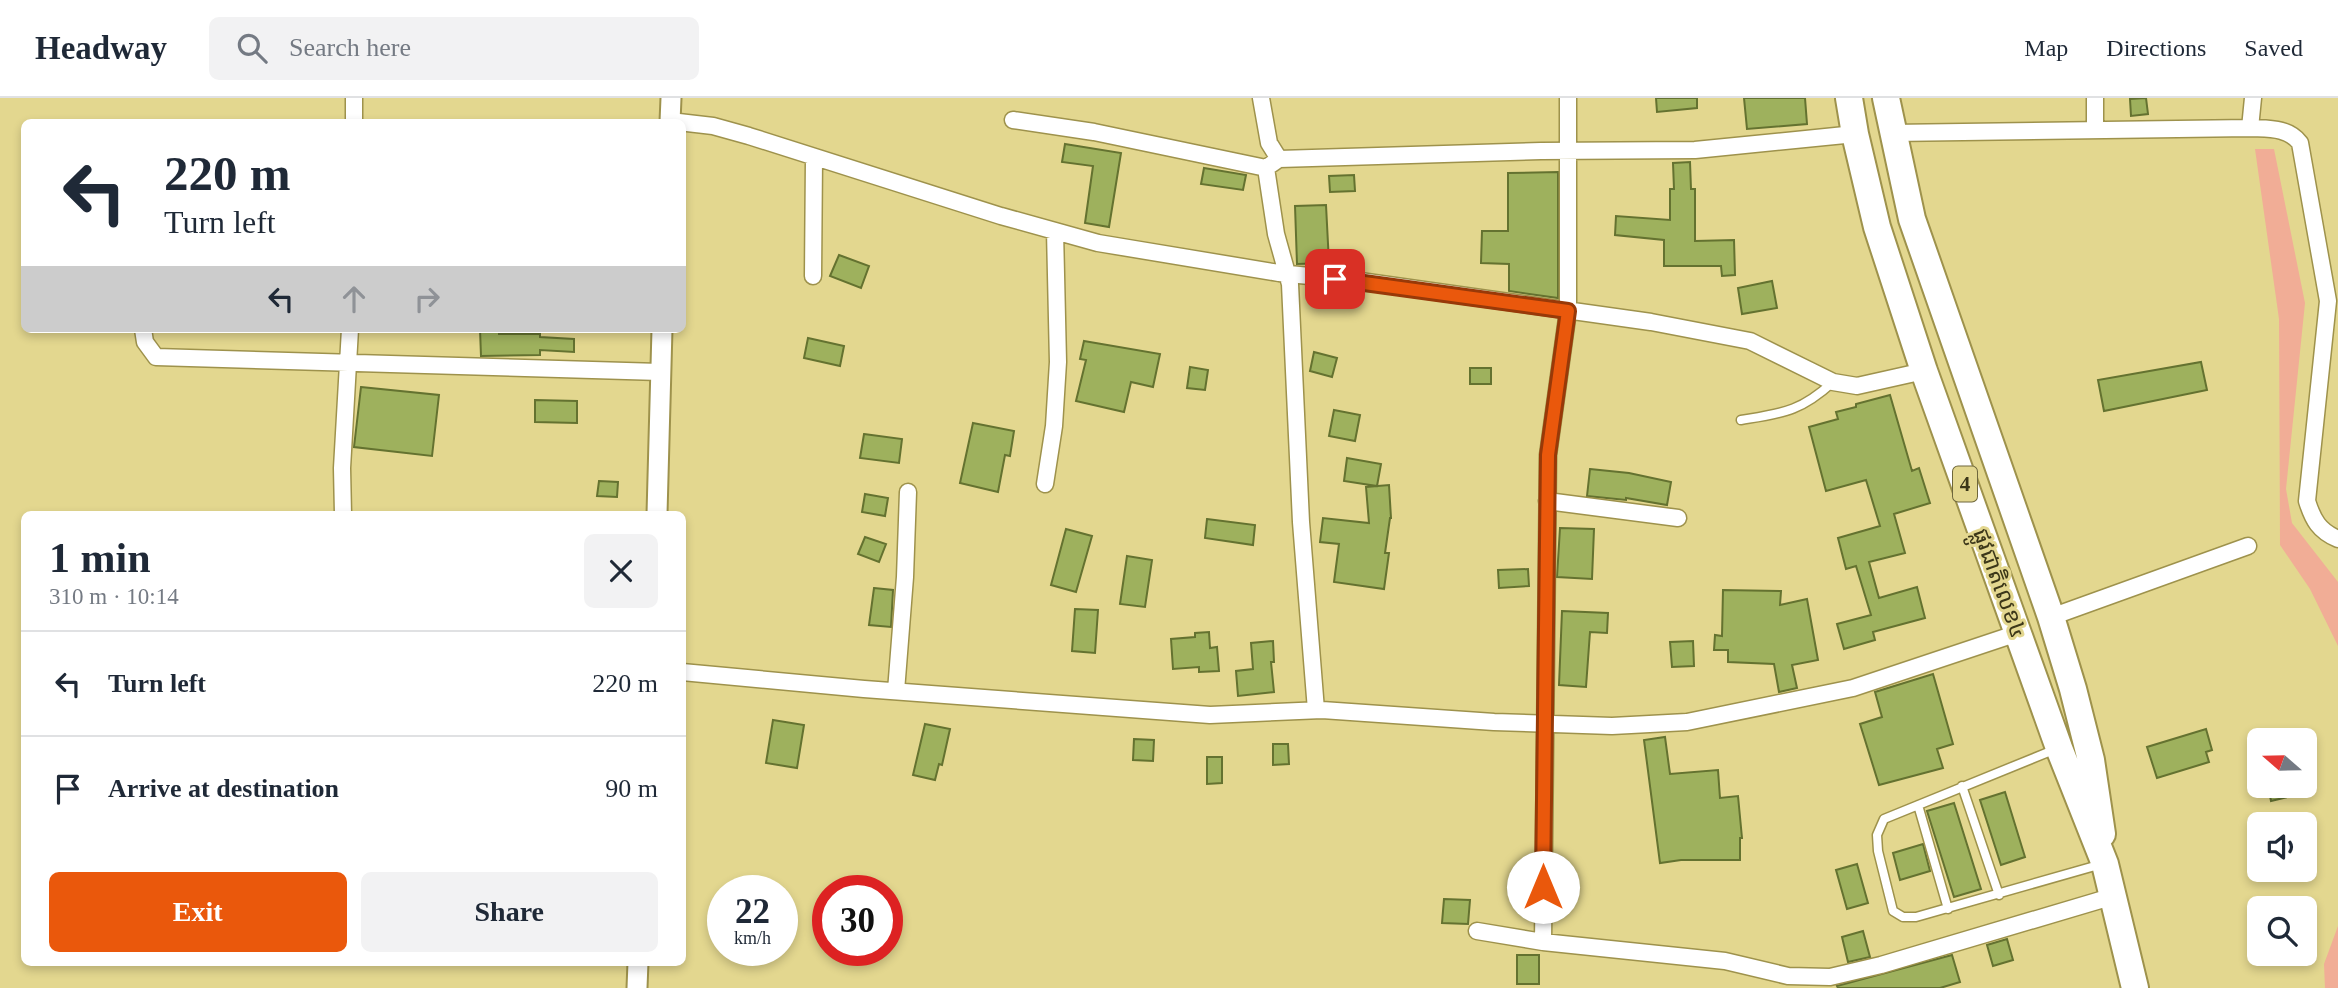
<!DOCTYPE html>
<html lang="en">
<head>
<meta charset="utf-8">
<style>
	:root { --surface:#fff; --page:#f2f2f3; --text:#1f2937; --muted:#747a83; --line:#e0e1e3; --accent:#ea580c }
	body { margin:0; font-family:"Times New Roman","Noto Sans Khmer",serif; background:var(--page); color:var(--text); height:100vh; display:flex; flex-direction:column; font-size:26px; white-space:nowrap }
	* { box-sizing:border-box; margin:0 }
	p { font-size:23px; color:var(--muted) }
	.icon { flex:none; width:38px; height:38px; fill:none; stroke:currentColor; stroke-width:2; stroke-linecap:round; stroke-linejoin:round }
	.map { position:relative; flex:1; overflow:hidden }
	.side { position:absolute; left:21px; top:413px; width:665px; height:455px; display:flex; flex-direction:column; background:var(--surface); border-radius:10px; box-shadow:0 4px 10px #0003 }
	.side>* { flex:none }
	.hud { position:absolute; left:21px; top:21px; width:665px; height:214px; border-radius:10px; box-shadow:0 4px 10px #0003; background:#fff; color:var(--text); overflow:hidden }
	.needle { width:46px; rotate:290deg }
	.controls { position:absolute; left:2247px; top:630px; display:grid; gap:14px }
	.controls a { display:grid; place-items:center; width:70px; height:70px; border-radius:10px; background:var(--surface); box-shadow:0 4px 10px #0003; font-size:35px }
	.speed { position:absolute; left:707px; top:777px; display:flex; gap:14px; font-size:35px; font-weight:700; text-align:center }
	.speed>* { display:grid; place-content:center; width:91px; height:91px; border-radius:50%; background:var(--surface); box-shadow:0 4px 10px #0003; line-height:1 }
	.speed small { font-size:18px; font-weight:400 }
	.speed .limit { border:10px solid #d22; background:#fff; color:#111 }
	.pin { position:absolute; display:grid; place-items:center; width:60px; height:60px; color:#fff; margin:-30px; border-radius:14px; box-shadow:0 4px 10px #0006 }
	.me { position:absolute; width:77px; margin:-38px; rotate:0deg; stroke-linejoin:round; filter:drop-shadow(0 0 5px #0008) }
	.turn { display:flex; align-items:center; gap:24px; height:147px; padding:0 28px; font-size:32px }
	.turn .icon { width:91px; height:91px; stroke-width:2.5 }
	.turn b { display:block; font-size:49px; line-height:60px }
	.lanes { display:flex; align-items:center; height:66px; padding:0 28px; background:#0003; justify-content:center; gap:35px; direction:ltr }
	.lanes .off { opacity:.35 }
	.round { display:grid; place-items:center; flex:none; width:74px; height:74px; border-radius:10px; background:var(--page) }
	.overview { display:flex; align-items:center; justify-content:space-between; height:119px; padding:0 28px }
	h1 { font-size:42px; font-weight:600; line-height:52px }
	.button { display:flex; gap:14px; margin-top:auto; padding:14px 28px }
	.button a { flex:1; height:80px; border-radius:10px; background:var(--accent); color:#fff; font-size:28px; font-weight:600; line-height:80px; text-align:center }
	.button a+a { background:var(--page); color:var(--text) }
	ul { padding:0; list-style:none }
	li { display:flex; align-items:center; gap:21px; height:105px; padding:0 28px; border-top:2px solid var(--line) }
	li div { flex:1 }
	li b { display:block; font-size:26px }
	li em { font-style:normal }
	header { display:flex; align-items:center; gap:42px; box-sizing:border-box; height:98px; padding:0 35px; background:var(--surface); border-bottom:2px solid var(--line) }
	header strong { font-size:33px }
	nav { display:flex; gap:38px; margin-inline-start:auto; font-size:24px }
	.search { width:490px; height:63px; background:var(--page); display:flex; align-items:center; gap:18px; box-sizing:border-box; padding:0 24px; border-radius:10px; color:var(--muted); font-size:26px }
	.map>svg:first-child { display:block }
	.green { fill:#f1ad96 }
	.building { fill:#9eb15d; stroke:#647230; stroke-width:2 }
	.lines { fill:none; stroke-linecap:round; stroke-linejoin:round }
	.service-casing { stroke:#9e924c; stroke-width:11 }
	.minor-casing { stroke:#9e924c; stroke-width:19 }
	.tertiary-casing { stroke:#9e924c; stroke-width:23 }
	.trunk-casing { stroke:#9e924c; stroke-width:30 }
	.service { stroke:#fff; stroke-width:8 }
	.minor { stroke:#fff; stroke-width:16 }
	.tertiary { stroke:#fff; stroke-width:19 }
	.trunk { stroke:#fff; stroke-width:26 }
	.route-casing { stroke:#983908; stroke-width:18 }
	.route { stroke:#ea580c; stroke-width:12 }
	.labels { text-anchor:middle; stroke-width:6; stroke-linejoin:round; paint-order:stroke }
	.shield { fill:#e3d78f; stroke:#6e673c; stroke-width:2 }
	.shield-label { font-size:21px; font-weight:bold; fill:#3c3719 }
	.street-label { font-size:23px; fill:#3c3719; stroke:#e3d78f }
</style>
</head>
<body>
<header>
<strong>Headway</strong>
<div class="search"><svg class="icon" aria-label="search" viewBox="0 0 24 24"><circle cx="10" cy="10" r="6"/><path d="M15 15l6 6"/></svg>Search here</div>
<nav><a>Map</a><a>Directions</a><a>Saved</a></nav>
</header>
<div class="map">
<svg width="2338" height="890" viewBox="0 0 2338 890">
	<rect width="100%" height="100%" fill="#e3d78f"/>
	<path class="green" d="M2255 51H2274L2305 205 2286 391 2292 425 2338 484V548L2310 491 2280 447 2279 221Z
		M2338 828V890H2325L2324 866Z"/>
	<path class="building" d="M1656 0H1697V10L1657 14Z
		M1744 0H1805L1807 26 1747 31Z
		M2146 0 2148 16 2131 18 2130 1Z
		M1065 46 1121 55 1109 129 1085 125 1093 68 1062 64Z
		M1690 64 1691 91H1695V143L1734 142 1735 177 1722 178 1721 168H1664V142L1615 137 1616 118 1670 122V91H1674L1673 65Z
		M1204 70 1246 77 1243 92 1201 86Z
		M1558 74V200L1509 193V166L1481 165 1482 133H1508V75Z
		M1354 77 1355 93 1330 94 1329 78Z
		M1326 107 1329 165 1297 166 1295 108Z
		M839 157 869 168 861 190 830 178Z
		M1772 183 1777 210 1742 216 1738 190Z
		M480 231H499V236H540V239L574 241V254L540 252V257L481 258Z
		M808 240 844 248 840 268 804 260Z
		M1084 243 1160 256 1153 289 1131 284 1124 314 1076 303 1086 262 1080 261Z
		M1314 254 1337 260 1332 279 1310 273Z
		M2201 264 2207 292 2104 313 2098 282Z
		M1190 269 1208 272 1205 292 1187 290Z
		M1470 270H1491V286H1470Z
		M361 289 439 297 432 358 354 349Z
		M1890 297 1912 373 1919 370 1930 405 1894 416 1905 455 1869 464 1879 500 1917 489 1925 520 1873 534 1875 542 1844 551 1837 526 1871 517 1856 468 1846 471 1838 440 1880 428 1866 382 1826 393 1809 329 1838 321 1836 314 1856 309V306Z
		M535 302 577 303V325L535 324Z
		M1334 312 1360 317 1355 343 1329 338Z
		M973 325 1014 333 1010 358 1005 357 998 394 960 385Z
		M864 336 902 341 899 365 860 360Z
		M1347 360 1381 366 1377 388 1344 383Z
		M1590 371 1629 375 1671 384 1667 407 1626 400V402L1587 398Z
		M599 383 618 384 617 399 597 398Z
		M1389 387 1391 420H1390L1385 455H1389L1384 491 1334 484 1339 446 1320 444 1323 420 1369 425 1366 389Z
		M865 396 888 400 885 418 862 414Z
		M1207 421 1255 427 1253 447 1205 440Z
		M1560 430 1594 431 1592 481 1557 479Z
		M1066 431 1092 438 1076 494 1051 487Z
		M865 439 886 446 879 464 858 456Z
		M1127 458 1152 462 1145 509 1120 506Z
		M1528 471 1529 488 1499 490 1498 472Z
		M874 490 893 492 891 529 869 527Z
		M1723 492 1781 493 1780 507 1807 501 1818 562 1792 567 1797 590 1779 594 1774 566 1728 564V552H1714L1715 537 1722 538Z
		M1075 511 1098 512 1095 555 1072 553Z
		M1562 513 1608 515 1607 535 1590 534 1586 589 1559 587Z
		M1209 534 1210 550 1217 549 1219 573 1199 574V569L1173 571 1171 541 1195 539V535Z
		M1273 543 1274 564H1271L1274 594 1238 598 1236 573 1253 571 1251 545Z
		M1693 543 1694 568 1672 569 1670 544Z
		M1933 576 1953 646 1937 651 1943 670 1879 687 1860 626 1882 619 1875 594Z
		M773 622 804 627 797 670 766 665Z
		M925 626 950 631 942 667 939 666 935 682 913 677Z
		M2206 631 2212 652 2206 654 2209 664 2157 680 2147 649Z
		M1665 639 1670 676 1718 672 1720 700 1738 698 1742 740H1740V762H1681L1660 765 1644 642Z
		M1134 641 1154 642 1153 663 1133 662Z
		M1273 646H1288L1289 666 1273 667Z
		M1207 659H1222V685L1207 686Z
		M2268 688H2311L2312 693 2271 703Z
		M2005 694 2025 759 2001 767 1980 702Z
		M1954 705 1981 791 1954 799 1927 713Z
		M1923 746 1930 773 1900 782 1893 755Z
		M1857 766 1868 805 1847 811 1836 772Z
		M1444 801 1470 802 1468 826 1442 825Z
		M1863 833 1870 859 1848 864 1842 839Z
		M2007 841 2013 862 1993 868 1987 847Z
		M1517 857H1539V886H1517Z
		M1952 857 1960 884 1940 890H1838L1837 888Z"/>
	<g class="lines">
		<g class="service-casing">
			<path id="service" d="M1741 322C1783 315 1800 314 1833 284
				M2056 651 1884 721 1877 737 1878 753 1893 813 1903 819H1916L2102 766
				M1962 688 1999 797
				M1918 707 1948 811"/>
		</g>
		<g class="minor-casing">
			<path id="minor" d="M1261 0 1269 45 1279 61 1266 70 1276 136 1290 186 1301 424 1316 612
				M1013 22 1094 34 1266 70
				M670 23 713 28 749 38 1001 118 1098 145 1279 175 1360 183 1651 224 1750 243 1833 284 1857 288 1924 273
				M354 24V0
				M2250 30 2253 0
				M2095 32V0
				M1892 35 2250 30C2268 31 2288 29 2300 45L2328 203 2307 403C2313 422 2319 433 2338 441
				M1279 61 1541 53 1695 52 1855 36
				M813 178 814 60
				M143 231 145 244 156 259 660 274
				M1045 386 1054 328 1058 264 1055 133
				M1547 403 1678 420
				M343 416 342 370 350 231
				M2051 519 2248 448
				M682 574 864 591 1210 617 1322 612 1494 624 1612 628 1687 624 1853 590 2018 535
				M896 593 905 479 908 394
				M1477 833 1543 844 1725 863 1788 878 1830 879 1881 867 2114 798
				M1543 844 1548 357 1568 213V0"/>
		</g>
		<g class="tertiary-casing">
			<path id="tertiary" d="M670 24 671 0
				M657 416 662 231
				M637 890 638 864"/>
		</g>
		<g class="trunk-casing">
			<path id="trunk" d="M1849 0 1855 36 1877 129 1924 273 2059 650 2105 766 2135 890
				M1886 0 1912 121 2051 519 2073 591 2091 662 2102 736"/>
		</g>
		<use href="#service" class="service"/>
		<use href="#minor" class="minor"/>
		<use href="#tertiary" class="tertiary"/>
		<use href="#trunk" class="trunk"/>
	</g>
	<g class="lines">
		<g class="route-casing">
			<path id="route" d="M1335 181 1568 213 1548 357 1543 789"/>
		</g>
		<use href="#route" class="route"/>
	</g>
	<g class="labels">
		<rect class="shield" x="1953" y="368.5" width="24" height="35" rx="5"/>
		<g class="shield-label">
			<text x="1965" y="393">4</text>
		</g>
		<g class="street-label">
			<text transform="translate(2000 485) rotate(70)" y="8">ផ្លូវជាតិលេខ៤</text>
		</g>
	</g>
</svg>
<div class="controls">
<a><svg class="needle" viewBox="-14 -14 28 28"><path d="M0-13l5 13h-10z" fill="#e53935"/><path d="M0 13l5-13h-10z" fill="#747a83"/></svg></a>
<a><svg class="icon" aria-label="sound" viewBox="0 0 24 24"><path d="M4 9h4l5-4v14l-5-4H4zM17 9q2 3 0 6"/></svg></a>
<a><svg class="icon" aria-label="search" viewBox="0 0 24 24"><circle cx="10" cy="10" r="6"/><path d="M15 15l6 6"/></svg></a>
</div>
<div class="speed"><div>22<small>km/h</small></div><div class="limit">30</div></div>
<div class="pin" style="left:1335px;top:181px;background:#d93025"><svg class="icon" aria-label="arrive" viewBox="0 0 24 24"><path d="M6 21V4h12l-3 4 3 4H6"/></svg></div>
<svg class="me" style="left:1543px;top:789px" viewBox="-20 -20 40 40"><circle r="19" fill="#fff"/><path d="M0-13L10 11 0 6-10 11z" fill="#ea580c"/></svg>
<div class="hud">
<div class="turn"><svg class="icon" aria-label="left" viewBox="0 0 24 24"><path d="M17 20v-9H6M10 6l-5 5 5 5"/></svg><div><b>220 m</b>Turn left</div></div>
<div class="lanes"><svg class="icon" aria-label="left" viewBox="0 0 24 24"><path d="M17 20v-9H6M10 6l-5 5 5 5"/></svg><svg class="icon off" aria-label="ahead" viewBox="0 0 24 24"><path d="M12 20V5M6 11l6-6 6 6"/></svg><svg class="icon off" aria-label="right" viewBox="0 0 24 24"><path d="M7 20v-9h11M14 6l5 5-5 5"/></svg></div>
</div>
<section class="side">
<div class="overview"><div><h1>1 min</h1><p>310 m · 10:14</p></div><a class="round"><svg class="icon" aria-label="close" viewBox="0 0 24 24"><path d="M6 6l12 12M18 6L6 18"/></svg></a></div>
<ul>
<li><svg class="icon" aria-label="left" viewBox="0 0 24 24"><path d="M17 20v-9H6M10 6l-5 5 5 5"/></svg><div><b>Turn left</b></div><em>220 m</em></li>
<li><svg class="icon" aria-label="arrive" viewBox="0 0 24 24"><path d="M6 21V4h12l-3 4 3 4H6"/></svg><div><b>Arrive at destination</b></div><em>90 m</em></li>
</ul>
<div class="button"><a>Exit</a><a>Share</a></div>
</section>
</div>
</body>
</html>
